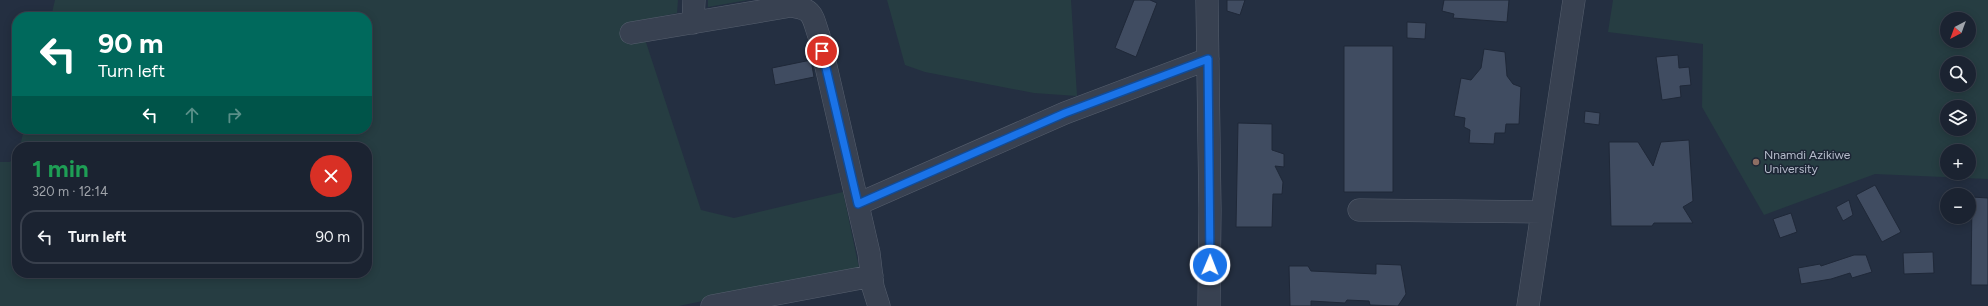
<!DOCTYPE html>
<html lang="en">
<head>
<meta charset="utf-8">
<style>
	:root { --surface:#1b2331; --page:#242b39; --text:#f1f3f6; --muted:#a0a4ab; --line:#39404d }
	body { margin:0; font-family:Figtree,sans-serif; background:var(--page); color:var(--text); height:100vh; display:flex; flex-direction:column; font-size:15px; white-space:nowrap }
	* { box-sizing:border-box; margin:0 }
	p { font-size:13px; color:var(--muted) }
	.icon { flex:none; width:22px; height:22px; fill:none; stroke:currentColor; stroke-width:2; stroke-linecap:round; stroke-linejoin:round }
	.map { position:relative; flex:1; overflow:hidden }
	.side { position:absolute; left:12px; top:142px; width:360px; height:136px; display:flex; flex-direction:column; background:var(--surface); border-radius:16px; box-shadow:0 2px 10px #0003,0 0 0 1px var(--line) }
	.side>* { flex:none }
	.hud { position:absolute; left:12px; top:12px; width:360px; height:122px; border-radius:16px; box-shadow:0 2px 10px #0003,0 0 0 1px var(--line); background:#00695c; color:#fff; overflow:hidden }
	.needle { width:26px; rotate:221deg }
	.fabs { position:absolute; left:1940px; top:12px; display:grid; gap:8px }
	.fabs a { display:grid; place-items:center; width:36px; height:36px; border-radius:50%; background:var(--surface); box-shadow:0 2px 10px #0003,0 0 0 1px var(--line); font-size:20px }
	.pin { position:absolute; display:grid; place-items:center; width:34px; height:34px; color:#fff; margin:-17px; border:2px solid #fff; border-radius:50%; box-shadow:0 1px 4px #0007 }
	.me { position:absolute; width:44px; margin:-22px; rotate:1deg; stroke-linejoin:round; filter:drop-shadow(0 0 3px #0008) }
	.turn { display:flex; align-items:center; gap:14px; height:84px; padding:0 20px; font-size:18px }
	.turn .icon { width:52px; height:52px; stroke-width:2.5 }
	.turn b { display:block; font-size:28px; line-height:34px }
	.lanes { display:flex; align-items:center; height:38px; padding:0 20px; background:#0003; justify-content:center; gap:20px; direction:ltr }
	.lanes .off { opacity:.35 }
	.round { display:grid; place-items:center; flex:none; width:42px; height:42px; border-radius:21px; background:var(--page) }
	.overview { display:flex; align-items:center; justify-content:space-between; height:68px; padding:0 20px }
	h1 { font-size:24px; font-weight:700; line-height:30px; color:#1e9e55 }
	ul { padding:0; list-style:none }
	li { display:flex; align-items:center; gap:12px; height:54px; margin:0 8px 6px; padding:0 12px; border:2px solid var(--line); border-radius:16px }
	li div { flex:1 }
	li b { display:block; font-size:15px }
	li em { font-style:normal }
	.map>svg:first-child { display:block }
	.green { fill:#263d42; fill-rule:evenodd }
	.building { fill:#404c61; stroke:#1f2838 }
	.lines { fill:none; stroke-linecap:round; stroke-linejoin:round }
	.minor-casing { stroke:#565f6e; stroke-width:23 }
	.minor { stroke:#384151; stroke-width:22 }
	.route-casing { stroke:#114b97; stroke-width:10 }
	.route { stroke:#1a73e8; stroke-width:7 }
	.education-dot { fill:#8d6e63; stroke:#1d2636; stroke-width:1.5 }
	.labels { text-anchor:middle; stroke-width:3; stroke-linejoin:round; paint-order:stroke }
	.poi-label { font-size:12px; fill:#b5bccb; stroke:#1d2636; text-anchor:start }
</style>
</head>
<body>
<div class="map">
<svg width="1988" height="306" viewBox="0 0 1988 306">
	<rect width="100%" height="100%" fill="#242f41"/>
	<path class="green" d="M55 0H678L677 13 639 21 701 210 734 218 843 192 859 268 679 306H0V162H10L17 154V273H367V147H20L24 129H367V17H51Z
		M708 0H748L708 7Z
		M887 0H1071L1077 96 1034 93 925 72 905 65Z
		M1613 0H1988V179L1875 174 1764 215 1702 107 1703 44 1608 32ZM1947 19H1969V41H1947ZM1947 63H1969V85H1947ZM1947 107H1969V129H1947ZM1947 151H1969V173H1947Z"/>
	<path class="building" d="M1134 0H1150L1157 3 1136 57 1115 48Z
		M1227 0H1245L1240 15 1227 11Z
		M1444 0H1509L1507 22 1453 18 1454 14 1442 11Z
		M1407 22 1426 23 1425 39 1407 38Z
		M1344 46H1393V192H1344Z
		M1484 49 1505 52 1507 76 1513 84 1521 87 1519 124H1506L1505 133H1495L1494 144 1469 143 1470 130 1464 127 1465 118 1454 116 1461 78 1471 80 1481 68Z
		M1678 55 1679 68 1689 67 1691 85 1680 86 1681 97 1662 100 1656 57Z
		M811 60 814 77 775 85 772 68Z
		M1585 111 1600 113 1599 125 1584 123Z
		M1238 123 1272 124V150L1284 154V167L1275 166 1283 182 1282 194H1273L1272 227H1236Z
		M1689 140 1693 201 1683 207 1693 223H1654L1652 226H1611L1609 142H1638L1653 166 1661 142Z
		M1875 185 1901 232 1882 242 1856 195Z
		M1972 197 1988 198V285H1971Z
		M1849 200 1853 215 1843 221 1836 207Z
		M1791 213 1797 232 1780 238 1773 219Z
		M1933 252 1934 273 1904 274 1903 253Z
		M1854 255H1866L1872 272 1852 278 1850 273 1831 279 1801 284 1798 268 1820 264 1821 266Z
		M1376 264 1401 265 1406 294 1398 306 1370 305 1369 301 1347 300 1345 303 1311 301V306H1290L1289 266H1308L1311 271 1376 274Z"/>
	<g class="lines">
		<g class="minor-casing">
			<path id="minor" d="M1207 0 1210 210 1209 306
				M693 23 694 0
				M631 33 791 6C814 9 812 16 819 36L869 253 873 287 879 306
				M858 204 1065 113 1208 59
				M1359 210 1542 212
				M712 306 872 276
				M1528 306 1574 0"/>
		</g>
		<use href="#minor" class="minor"/>
	</g>
	<g class="lines">
		<g class="route-casing">
			<path id="route" d="M822 51 858 204 1065 113 1208 59 1210 265"/>
		</g>
		<use href="#route" class="route"/>
	</g>
	<circle class="education-dot" cx="1756" cy="162" r="4"/>
	<g class="labels">
		<g class="poi-label">
			<text x="1764" y="159">Nnamdi Azikiwe<tspan x="1764" dy="14">University</tspan></text>
		</g>
	</g>
</svg>
<div class="fabs">
<a><svg class="needle" viewBox="-14 -14 28 28"><path d="M0-13l5 13h-10z" fill="#e53935"/><path d="M0 13l5-13h-10z" fill="#a0a4ab"/></svg></a>
<a><svg class="icon" aria-label="search" viewBox="0 0 24 24"><circle cx="10" cy="10" r="6"/><path d="M15 15l6 6"/></svg></a>
<a><svg class="icon" aria-label="layers" viewBox="0 0 24 24"><path d="M12 4l9 5-9 5-9-5zM3 14l9 5 9-5"/></svg></a>
<a>+</a>
<a>−</a>
</div>
<div class="pin" style="left:822px;top:51px;background:#d93025"><svg class="icon" aria-label="arrive" viewBox="0 0 24 24"><path d="M6 21V4h12l-3 4 3 4H6"/></svg></div>
<svg class="me" style="left:1210px;top:265px" viewBox="-20 -20 40 40"><circle r="17" fill="#1a73e8" stroke="#fff" stroke-width="3"/><path d="M0-11L8 9 0 5-8 9z" fill="#fff"/></svg>
<div class="hud">
<div class="turn"><svg class="icon" aria-label="left" viewBox="0 0 24 24"><path d="M17 20v-9H6M10 6l-5 5 5 5"/></svg><div><b>90 m</b>Turn left</div></div>
<div class="lanes"><svg class="icon" aria-label="left" viewBox="0 0 24 24"><path d="M17 20v-9H6M10 6l-5 5 5 5"/></svg><svg class="icon off" aria-label="ahead" viewBox="0 0 24 24"><path d="M12 20V5M6 11l6-6 6 6"/></svg><svg class="icon off" aria-label="right" viewBox="0 0 24 24"><path d="M7 20v-9h11M14 6l5 5-5 5"/></svg></div>
</div>
<section class="side">
<div class="overview"><div><h1>1 min</h1><p>320 m · 12:14</p></div><a class="round" style="background:#d93025;color:#fff"><svg class="icon" aria-label="close" viewBox="0 0 24 24"><path d="M6 6l12 12M18 6L6 18"/></svg></a></div>
<ul>
<li><svg class="icon" aria-label="left" viewBox="0 0 24 24"><path d="M17 20v-9H6M10 6l-5 5 5 5"/></svg><div><b>Turn left</b></div><em>90 m</em></li>
</ul>
</section>
</div>
</body>
</html>
